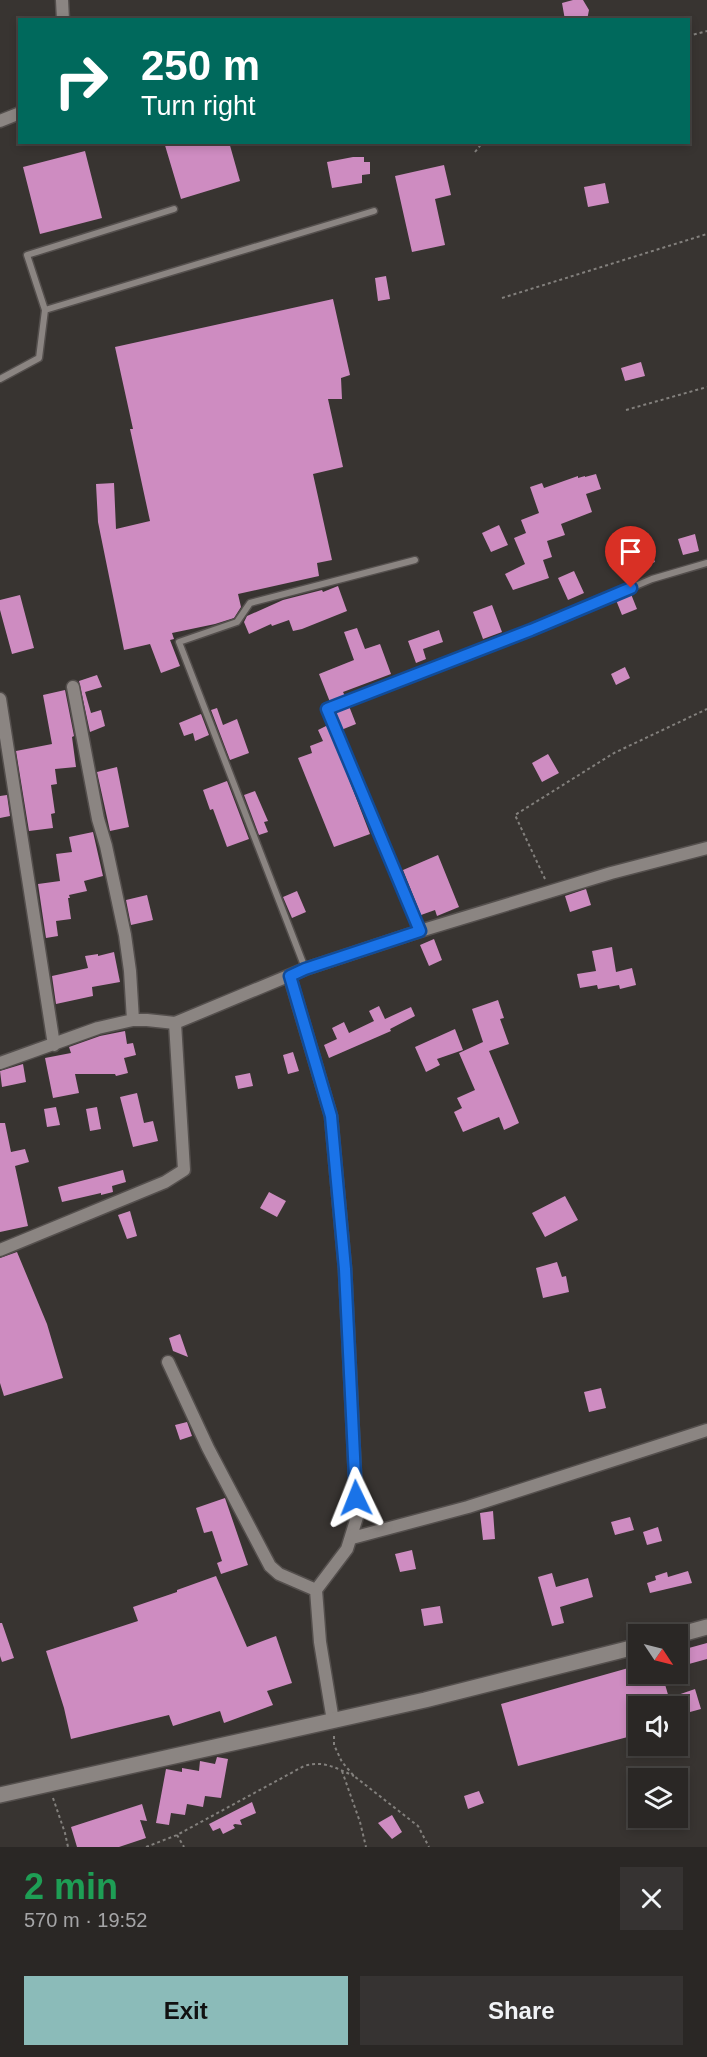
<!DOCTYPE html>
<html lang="en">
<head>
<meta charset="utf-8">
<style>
	:root { --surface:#2a2725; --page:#363332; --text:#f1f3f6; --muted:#a5a5a7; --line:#464442; --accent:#8bbbb9 }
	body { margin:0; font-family:Arial,sans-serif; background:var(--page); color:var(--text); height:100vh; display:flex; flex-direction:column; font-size:22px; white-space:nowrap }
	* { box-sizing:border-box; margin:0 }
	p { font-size:20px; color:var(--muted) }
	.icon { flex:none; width:33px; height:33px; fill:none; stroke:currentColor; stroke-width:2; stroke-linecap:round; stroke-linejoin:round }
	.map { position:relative; height:1847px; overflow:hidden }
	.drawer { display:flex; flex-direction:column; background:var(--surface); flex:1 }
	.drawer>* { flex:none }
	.top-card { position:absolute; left:18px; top:18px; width:672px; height:126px; border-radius:0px; box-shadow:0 3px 9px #0003,0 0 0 2px var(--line); background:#00695c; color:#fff; overflow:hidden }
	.needle { width:39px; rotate:125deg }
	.fabs { position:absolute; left:628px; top:1624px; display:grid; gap:12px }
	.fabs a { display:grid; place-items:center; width:60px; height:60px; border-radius:0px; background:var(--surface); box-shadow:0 3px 9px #0003,0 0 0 2px var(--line); font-size:30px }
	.pin { position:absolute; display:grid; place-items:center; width:51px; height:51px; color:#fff; margin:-62px -26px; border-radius:50% 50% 50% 0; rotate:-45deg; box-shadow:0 0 6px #0007 }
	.pin .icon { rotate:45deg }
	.me { position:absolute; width:66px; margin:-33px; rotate:358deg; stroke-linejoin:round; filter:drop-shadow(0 0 4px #0008) }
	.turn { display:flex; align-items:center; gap:21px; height:126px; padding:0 24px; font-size:27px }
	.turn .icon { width:78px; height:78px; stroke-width:2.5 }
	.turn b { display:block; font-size:42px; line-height:51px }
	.round { display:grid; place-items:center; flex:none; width:63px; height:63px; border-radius:0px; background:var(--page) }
	.summary { display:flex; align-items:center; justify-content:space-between; height:102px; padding:0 24px }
	h1 { font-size:36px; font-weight:700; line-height:45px; color:#1e9e55 }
	.cta { display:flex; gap:12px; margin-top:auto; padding:12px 24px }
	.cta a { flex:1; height:69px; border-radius:0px; background:var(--accent); color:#111; font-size:24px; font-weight:700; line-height:69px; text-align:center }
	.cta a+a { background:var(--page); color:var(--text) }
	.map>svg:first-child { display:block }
	.building { fill:#ce8cc1 }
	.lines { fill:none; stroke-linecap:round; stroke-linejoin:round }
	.service-casing { stroke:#544f4d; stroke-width:9 }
	.minor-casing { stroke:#544f4d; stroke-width:15 }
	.secondary-casing { stroke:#544f4d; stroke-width:18 }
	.path { stroke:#83807d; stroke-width:2; stroke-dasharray:3 3; stroke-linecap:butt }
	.service { stroke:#8b8582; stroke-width:6 }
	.minor { stroke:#8b8582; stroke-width:12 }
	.secondary { stroke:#8b8582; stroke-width:15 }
	.route-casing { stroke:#114b97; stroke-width:15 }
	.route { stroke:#1a73e8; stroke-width:10 }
</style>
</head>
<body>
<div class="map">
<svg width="707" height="1847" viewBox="0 0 707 1847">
	<rect width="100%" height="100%" fill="#383431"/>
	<path class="building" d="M573 0H583L589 10 587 20H565L562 3Z
		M164 142H229L240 181 181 199Z
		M85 151 102 218 40 234 23 167Z
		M353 157H364V162H370V174L362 175V183L332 188 327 162Z
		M444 165 451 195 435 199 445 245 412 252 395 176Z
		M605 183 609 203 588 207 584 187Z
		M386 276 390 299 378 301 375 278Z
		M333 299 350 375 341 378 342 399H328L343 467 313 474 332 560 317 563 319 576 238 594 241 607 234 618 215 624 172 633 174 639 170 640 180 666 161 673 150 644 124 650 98 522 96 484 114 483 116 529 150 521 130 429H133L115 347Z
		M641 362 645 376 625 381 621 368Z
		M596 474 601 489 586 494 592 512 561 524 565 535 547 541 552 557 543 560 549 578 513 590 505 574 525 564 514 538 526 533 521 520 539 513 530 487 542 483 544 488 578 476V478L585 476V477Z
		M499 525 508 545 491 552 482 533Z
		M695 534 699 551 683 555 678 539Z
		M648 544 655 562 637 568 630 551Z
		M574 571 584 593 568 600 558 578Z
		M338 586 347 611 302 629 293 631 289 620 272 626 271 624 249 634 244 622 247 616 283 600 322 590 323 592Z
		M631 594 637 609 622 615 616 600Z
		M20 595 34 648 12 654 0 610V600Z
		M492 605 502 632 483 639 473 612Z
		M357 628 365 649 380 644 391 674 343 692 345 696 330 702 319 674 354 660 344 632Z
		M439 630 443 642 423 649 426 659 416 663 408 641Z
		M625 667 630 678 616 685 611 674Z
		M97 675 102 687 85 692 91 713 101 710 105 726 90 732 79 681Z
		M65 690 74 736 72 737 76 767 55 769 57 784 51 785 55 813 51 814 53 828 29 831 16 751 52 744 43 695Z
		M349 706 356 724 341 730 334 712Z
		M217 708 223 725 237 719 249 753 230 760 211 710Z
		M201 714 209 735 195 741 193 733 184 736 179 723Z
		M328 725 370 834 334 847 298 758 312 753 310 746 323 741 318 730Z
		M548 754 559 773 542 782 532 763Z
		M117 767 129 827 110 831 97 772Z
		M227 781 249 839 227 847 213 809 210 810 203 790Z
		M255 791 268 821 264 822 268 832 259 835 244 795Z
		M7 795 10 816 0 818V796Z
		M93 832 103 876 84 881 87 891 69 895 70 898H68L71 919 56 921 58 936 46 938 38 884 60 881 56 854 72 852 69 837Z
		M438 855 459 907 437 916 435 910 421 915 403 870Z
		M586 889 591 905 570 912 565 896Z
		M297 891 306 912 292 918 283 897Z
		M147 895 153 920 131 925 126 900Z
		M434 939 442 960 429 966 420 945Z
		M612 947 616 972 632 968 636 985 620 989 619 985 598 989 597 985 580 988 577 974 596 971 592 951Z
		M114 952 120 982 92 987 93 996 56 1004 52 976 88 968 85 956 98 954V956Z
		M498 1000 504 1018 500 1019 509 1044 489 1051 519 1123 504 1130 499 1117 463 1132 454 1112 462 1108 457 1098 475 1090 459 1053 483 1042 472 1009Z
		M379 1006 385 1019 411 1007 415 1016 390 1029 391 1031 329 1058 324 1045 337 1039 332 1028 344 1022 349 1033 374 1021 369 1011Z
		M455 1029 463 1050 437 1059 440 1065 426 1072 415 1047Z
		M125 1031 127 1044 133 1043 136 1055 124 1058 128 1073 116 1076 115 1074H75L79 1093 53 1098 45 1058 71 1053 69 1047 100 1036Z
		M293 1052 299 1071 288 1074 283 1055Z
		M23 1064 26 1082 2 1087 0 1071Z
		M250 1073 253 1086 238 1089 235 1076Z
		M137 1093 144 1123 153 1121 158 1141 133 1147 120 1097Z
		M56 1107 60 1125 47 1127 44 1109Z
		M97 1107 101 1129 90 1131 86 1109Z
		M0 1123H5L11 1152 25 1149 29 1162 15 1166 28 1226 0 1232Z
		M123 1170 126 1182 112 1186 113 1192 101 1195V1193L62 1202 58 1187Z
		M269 1192 286 1201 277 1217 260 1208Z
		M565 1196 578 1220 545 1237 532 1213Z
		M130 1211 137 1236 127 1239 118 1215Z
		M17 1252 47 1324 63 1378 4 1396 0 1383V1258Z
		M557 1262 562 1277 566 1276 569 1292 543 1298 536 1268Z
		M180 1334 188 1357 173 1351 169 1338Z
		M601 1388 606 1408 589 1412 584 1392Z
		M187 1422 192 1436 180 1440 175 1425Z
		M225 1498 248 1565 221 1574 217 1563 222 1561 212 1531 204 1533 196 1508Z
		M493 1511 495 1539 483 1540 480 1513Z
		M630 1517 634 1530 615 1535 611 1522Z
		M658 1527 662 1541 647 1545 643 1532Z
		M412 1550 416 1569 400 1572 395 1554Z
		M688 1571 692 1583 650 1593 647 1583 656 1580 655 1576 667 1572 668 1577Z
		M552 1573 556 1587 588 1578 593 1597 560 1607 564 1623 552 1626 538 1577Z
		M216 1576 247 1647 276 1636 292 1683 267 1691 273 1705 224 1723 220 1711 173 1726 169 1715 71 1739 64 1708 46 1651 138 1621 133 1607 177 1592V1590Z
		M440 1606 443 1623 424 1626 421 1609Z
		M0 1623H2L14 1658 2 1662 0 1656Z
		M707 1643V1659L678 1667V1651Z
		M639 1665V1674H662L669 1698 695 1689 701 1709 679 1715 678 1707H639V1734L518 1766 501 1704Z
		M217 1757 228 1759 221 1798 205 1796 203 1807 187 1804 185 1815 171 1813 169 1825 156 1823 166 1769 182 1772V1768L199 1771 200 1761 215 1764Z
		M479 1791 484 1803 468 1809 464 1796Z
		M252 1802 256 1813 240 1820 242 1825 235 1824 233 1825 235 1828 223 1834 220 1828 213 1831 209 1824Z
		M142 1804 147 1821 140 1820 146 1838 119 1847H77L71 1827Z
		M392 1815 402 1832 392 1839 378 1823Z"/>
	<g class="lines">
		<g class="service-casing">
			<path id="service" d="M45 310 27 255 174 209
				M0 379 39 358 45 310 374 211
				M419 931 327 709 531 630 652 579 707 563
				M305 968 179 642 237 622 250 603 415 560"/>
		</g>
		<g class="minor-casing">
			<path id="minor" d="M62 0 63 20
				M0 121 20 113
				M73 687 98 819 106 846 125 935 130 971 133 1020
				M0 699 54 1045
				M290 977 331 1116 345 1269 357 1517 347 1549 316 1590 320 1642 333 1721
				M0 1063 98 1028 133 1020H147L175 1023
				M0 1250 165 1182 184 1170 175 1023 305 969 420 931 611 873 707 848
				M168 1362 208 1448 270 1566 279 1574 316 1590
				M352 1538 468 1507 707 1430"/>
		</g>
		<g class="secondary-casing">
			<path id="secondary" d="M678 1635 707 1627
				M0 1795 425 1700 639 1646"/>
		</g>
		<path class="path" d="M688 36 707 31
			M475 152 483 142
			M502 298 707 234
			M626 410 707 387
			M545 879 515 815 614 753 707 709
			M334 1736V1745L342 1762 354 1776 418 1826 429 1847
			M342 1771 360 1822 366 1847
			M53 1798 65 1833 68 1847
			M177 1835 184 1847
			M146 1847 177 1835 304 1766C323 1760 336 1768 354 1776"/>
		<use href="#service" class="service"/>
		<use href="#minor" class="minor"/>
		<use href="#secondary" class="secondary"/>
	</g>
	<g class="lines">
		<g class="route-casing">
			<path id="route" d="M356 1498 345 1269 331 1116 290 976 305 969 420 931 327 709 531 630 631 588"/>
		</g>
		<use href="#route" class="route"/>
	</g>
</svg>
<div class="fabs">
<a><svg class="needle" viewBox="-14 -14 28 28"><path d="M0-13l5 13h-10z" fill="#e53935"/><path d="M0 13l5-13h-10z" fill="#a5a5a7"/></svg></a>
<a><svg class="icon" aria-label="sound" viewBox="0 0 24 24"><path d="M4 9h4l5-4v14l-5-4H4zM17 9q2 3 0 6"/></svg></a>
<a><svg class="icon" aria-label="layers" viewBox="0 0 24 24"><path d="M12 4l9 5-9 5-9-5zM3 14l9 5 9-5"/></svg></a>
</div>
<div class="pin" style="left:631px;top:588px;background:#d93025"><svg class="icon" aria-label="arrive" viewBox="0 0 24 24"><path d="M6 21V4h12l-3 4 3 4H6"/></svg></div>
<svg class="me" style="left:356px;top:1498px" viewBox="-20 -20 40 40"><path d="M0-17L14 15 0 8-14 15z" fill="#1a73e8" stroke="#fff" stroke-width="4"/></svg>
<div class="top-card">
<div class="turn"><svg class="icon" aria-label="right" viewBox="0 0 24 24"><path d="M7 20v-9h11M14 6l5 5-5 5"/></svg><div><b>250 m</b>Turn right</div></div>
</div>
</div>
<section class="drawer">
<div class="summary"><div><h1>2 min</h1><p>570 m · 19:52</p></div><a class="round"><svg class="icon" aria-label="close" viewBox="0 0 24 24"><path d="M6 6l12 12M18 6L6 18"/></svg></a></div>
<div class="cta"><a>Exit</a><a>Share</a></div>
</section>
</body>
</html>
